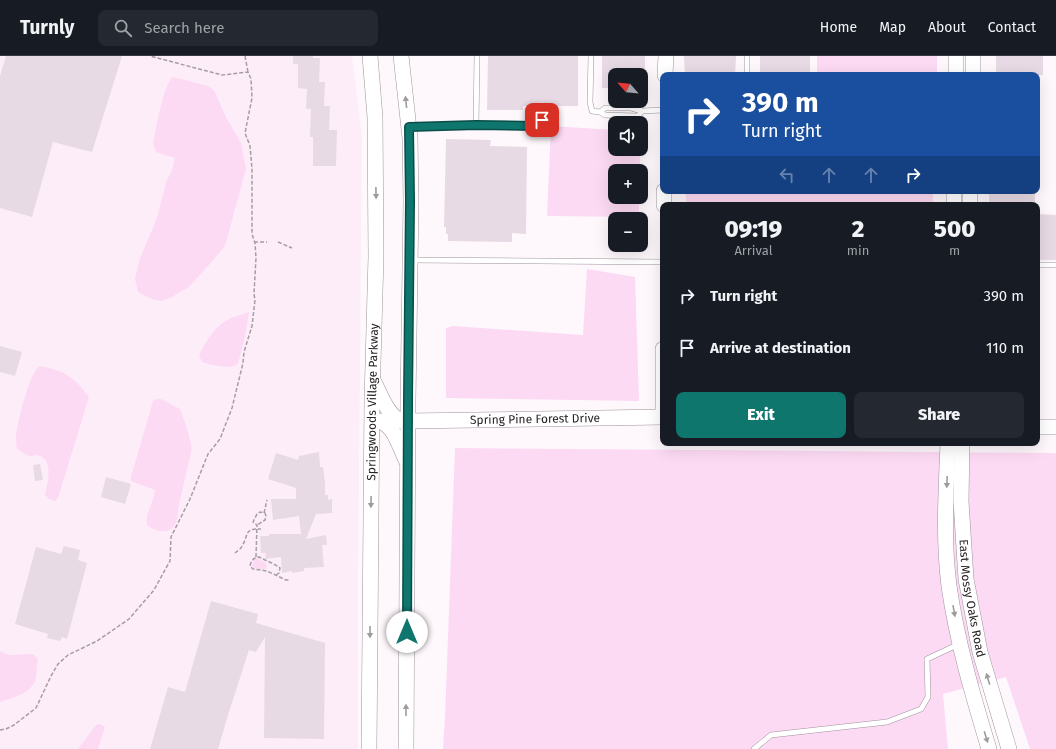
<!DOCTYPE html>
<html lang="en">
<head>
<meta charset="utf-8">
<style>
	:root { --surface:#171b24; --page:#242831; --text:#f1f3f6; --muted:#9ea1a6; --line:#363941; --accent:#0f766e }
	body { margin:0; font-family:"Fira Sans",sans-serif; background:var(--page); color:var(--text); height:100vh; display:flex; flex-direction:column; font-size:15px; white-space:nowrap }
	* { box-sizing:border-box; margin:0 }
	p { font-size:13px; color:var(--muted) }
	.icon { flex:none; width:22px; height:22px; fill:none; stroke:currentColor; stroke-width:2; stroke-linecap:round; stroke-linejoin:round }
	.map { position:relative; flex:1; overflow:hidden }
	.details { position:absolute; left:660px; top:146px; width:380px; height:244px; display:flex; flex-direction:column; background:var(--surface); border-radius:8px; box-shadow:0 4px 16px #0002 }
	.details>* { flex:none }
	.banner { position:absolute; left:660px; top:16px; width:380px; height:122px; border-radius:8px; box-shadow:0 4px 16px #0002; background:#1a4fa0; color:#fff; overflow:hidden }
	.needle { width:26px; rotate:297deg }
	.tools { position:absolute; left:608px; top:12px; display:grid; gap:8px }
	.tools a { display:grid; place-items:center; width:40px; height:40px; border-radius:8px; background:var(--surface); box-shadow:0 4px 16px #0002; font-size:20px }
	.pin { position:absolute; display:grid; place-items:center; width:34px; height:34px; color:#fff; margin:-17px; border-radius:8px; box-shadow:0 2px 6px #0006 }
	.me { position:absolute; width:44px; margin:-22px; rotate:0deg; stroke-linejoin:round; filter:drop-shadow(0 0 3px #0008) }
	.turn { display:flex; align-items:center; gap:14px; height:84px; padding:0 16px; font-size:18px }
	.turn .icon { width:52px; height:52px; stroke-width:2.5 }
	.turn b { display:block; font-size:28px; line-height:34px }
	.lanes { display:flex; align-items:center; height:38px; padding:0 16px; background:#0003; justify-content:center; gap:20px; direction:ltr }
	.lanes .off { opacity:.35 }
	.eta { display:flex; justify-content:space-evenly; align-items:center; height:68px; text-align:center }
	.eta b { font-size:24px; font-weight:800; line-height:28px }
	.action { display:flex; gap:8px; margin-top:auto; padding:8px 16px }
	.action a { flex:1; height:46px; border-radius:8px; background:var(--accent); color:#fff; font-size:16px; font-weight:800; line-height:46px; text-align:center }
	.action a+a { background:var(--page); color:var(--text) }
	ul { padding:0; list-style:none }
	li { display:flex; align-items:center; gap:12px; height:52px; padding:0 16px }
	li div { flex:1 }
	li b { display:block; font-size:15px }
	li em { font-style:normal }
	header { display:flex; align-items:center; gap:24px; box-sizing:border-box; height:56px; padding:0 20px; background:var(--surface); border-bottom:1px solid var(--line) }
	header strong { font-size:19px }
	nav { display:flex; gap:22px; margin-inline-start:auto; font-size:14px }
	.search { width:280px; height:36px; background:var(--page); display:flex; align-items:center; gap:10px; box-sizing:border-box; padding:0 14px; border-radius:8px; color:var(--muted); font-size:15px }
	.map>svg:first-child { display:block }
	.built { fill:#fdedf9 }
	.green { fill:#fddaf4 }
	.building { fill:#e7dae4 }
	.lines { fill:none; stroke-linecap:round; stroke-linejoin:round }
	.lane-casing { stroke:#9f939c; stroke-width:6 }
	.secondary-casing { stroke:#9f939c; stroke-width:16 }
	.path { stroke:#a49ea2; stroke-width:1.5; stroke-dasharray:4 2; stroke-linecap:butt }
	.lane { stroke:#fff; stroke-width:5 }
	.secondary { stroke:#fff; stroke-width:15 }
	.oneway { fill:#9e9c9d }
	.route-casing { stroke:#0a4d48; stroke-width:10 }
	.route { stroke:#0f766e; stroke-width:7 }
	.labels { text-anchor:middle; stroke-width:4; stroke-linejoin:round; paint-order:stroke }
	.street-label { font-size:12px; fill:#272226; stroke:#fef8fc }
</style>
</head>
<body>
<header>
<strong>Turnly</strong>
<div class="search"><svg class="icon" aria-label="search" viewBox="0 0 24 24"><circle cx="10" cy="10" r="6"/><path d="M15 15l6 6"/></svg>Search here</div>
<nav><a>Home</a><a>Map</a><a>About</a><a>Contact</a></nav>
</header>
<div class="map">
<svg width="1056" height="693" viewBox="0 0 1056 693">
	<rect width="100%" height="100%" fill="#fef8fc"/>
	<path class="built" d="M0 0H352L362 81 358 531V693H0Z"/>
	<path class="green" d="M817 0H937V19H817Z
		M173 21 208 30 214 34 226 61 241 87 246 113 225 190 208 210 189 231 172 241 161 245 152 243 138 236 135 223 140 202 157 162 166 126 172 114 175 102 156 96 153 88C156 74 163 28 173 21Z
		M551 70 615 74V93H640V115H615V141H639V161L547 160Z
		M686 135H933V149H686Z
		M587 213 635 221 639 345 446 342V272L453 270 583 279Z
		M249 256 245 281 238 308C230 314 211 309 202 306L199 299C206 285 215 269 231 262 237 260 243 258 249 256Z
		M40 310C65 315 73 320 89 341L58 442 55 445 49 443 45 439C47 427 55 403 37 399 34 399 35 400 31 400 26 400 21 395 17 393 16 388 16 384 16 380 17 368 30 314 40 310Z
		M156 343H161L180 353 187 372 192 392 178 453C178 457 178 461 177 464 173 479 157 477 147 469 145 457 154 446 155 434L131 425V421L153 345Z
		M455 392 1056 397V693H1030L1006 621 943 638 948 693H443L445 661Z
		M258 502 267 508 266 513H258L253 512 252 509 255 503Z
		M0 595 9 599 33 598 38 603C36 610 37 616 36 622 33 637 12 642 0 646Z
		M100 668 105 671 98 693H78L96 669Z"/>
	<path class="building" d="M6 0H122L92 96 53 86 32 161 0 152V20Z
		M293 0H313V2H320L319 26H325L324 50H330L329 74H337L336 110H313V81H310L311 53H306L307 33 298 32V8H293Z
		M488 0H578V50H546L544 47 542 46 539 48 538 50H523V54H487Z
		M602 0H645V19H615V32H602Z
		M684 0H736L735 19H685Z
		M760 0H810V19H760Z
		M996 0H1043V19H996Z
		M446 83 491 84 490 90 527 91 526 178 512 177V186L448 185V178H446V171H444Z
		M989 135H1035V149H989Z
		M1037 158 1056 159V204H1037Z
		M0 290 22 296 15 320 0 316Z
		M319 396 320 411H323L325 427V439H328V444L332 443V457L316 458 306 483 326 479 327 489H322L324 511 304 512V515L292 517V515L282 517 281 501 265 503 266 497H261L260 480H269V478H301L299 460 273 464 271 443H296V432L268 423 276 397 298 404 299 400Z
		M40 408 43 424 35 425 33 409Z
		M106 421 131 428 125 448 101 441Z
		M64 490 80 494 78 504 87 507 67 583 62 581 60 585 47 582 48 578 15 568 36 491 61 498Z
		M211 545 258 558 256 567 325 587 324 683 264 682 265 581 256 596 249 594 228 659 218 693H150L168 631 185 636Z"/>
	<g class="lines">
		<g class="lane-casing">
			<path id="lane" d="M591 0 590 46 592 55 600 56
				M747 19V0
				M642 55 639 59 636 60 605 59 600 56 605 52H631L642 55 663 54
				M476 69 477 0
				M411 71 476 69 534 70C544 67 542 59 542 50
				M411 204 663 206
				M1037 209H1056
				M754 693 771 679 887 666 921 653 928 641 927 603 959 588"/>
		</g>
		<g class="secondary-casing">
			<g id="secondary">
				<path d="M401 0 410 82 411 145 408 345 406 693"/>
				<path d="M665 19 666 0"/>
				<path d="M956 19V0"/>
				<path d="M973 19V0"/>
				<path d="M664 149V135"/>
				<path d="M954 149V135"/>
				<path d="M970 149V135"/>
				<path d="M373 324C380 337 386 357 400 365"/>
				<path d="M663 361V293"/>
				<path d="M380 365C395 371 399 390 406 404"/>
				<path id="s1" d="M408 365 663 361"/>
				<path d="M1037 371H1056"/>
				<path d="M948 387C946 435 943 483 949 530 957 586 973 640 989 693"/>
				<path id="s2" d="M962 387 961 445 966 523 980 596 1009 693"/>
				<path id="s3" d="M369 693 372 344 376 200 375 61 370 0"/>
			</g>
		</g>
		<path class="path" d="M245 0 248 16
			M254 186H267
			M278 186 292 192
			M264 457 267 444
			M235 497C237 495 241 493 242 490 249 480 243 472 261 473
			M256 501 257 469 253 466 257 458 260 456 265 457 266 460 265 464 257 469
			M276 519 279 517 280 512C274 507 266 505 259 501 254 501 251 505 250 510L253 513 267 515 286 524H289
			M0 674 6 673 14 669 36 652 51 620 58 608 68 599 97 585 129 563 154 534 170 505 171 481 190 443 208 398 220 383 232 352 243 307 244 296 252 270 255 244 254 238 256 202 255 187 252 178V113L250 90 245 77 252 42 251 23 248 16 222 19 150 0"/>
		<use href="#lane" class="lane"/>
		<use href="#secondary" class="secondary"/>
	</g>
	<defs><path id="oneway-solid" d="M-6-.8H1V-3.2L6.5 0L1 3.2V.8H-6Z"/></defs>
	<g class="oneway">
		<use href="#oneway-solid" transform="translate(406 46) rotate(-96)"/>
		<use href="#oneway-solid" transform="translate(376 137) rotate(89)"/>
		<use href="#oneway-solid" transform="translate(947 426) rotate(92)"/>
		<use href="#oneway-solid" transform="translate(371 446) rotate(91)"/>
		<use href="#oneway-solid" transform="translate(954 555) rotate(80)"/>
		<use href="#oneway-solid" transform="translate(370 576) rotate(90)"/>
		<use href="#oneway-solid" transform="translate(988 623) rotate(-107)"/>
		<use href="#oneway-solid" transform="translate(406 654) rotate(-90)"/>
		<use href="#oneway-solid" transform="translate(986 681) rotate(73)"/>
	</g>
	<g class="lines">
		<g class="route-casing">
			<path id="route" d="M407 576 408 345 410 145 409 71 476 69 534 70 539 68 542 64"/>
		</g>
		<use href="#route" class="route"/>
	</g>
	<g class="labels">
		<g class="street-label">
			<text dy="4" stroke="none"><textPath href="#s3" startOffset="347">Springwoods Village Parkway</textPath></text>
			<text dy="4" stroke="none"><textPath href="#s1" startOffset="127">Spring Pine Forest Drive</textPath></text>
			<text dy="4" stroke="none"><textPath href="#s2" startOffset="156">East Mossy Oaks Road</textPath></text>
		</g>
	</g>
</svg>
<div class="tools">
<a><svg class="needle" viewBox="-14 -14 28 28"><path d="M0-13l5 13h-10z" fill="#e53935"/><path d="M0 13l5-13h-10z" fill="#9ea1a6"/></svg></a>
<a><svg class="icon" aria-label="sound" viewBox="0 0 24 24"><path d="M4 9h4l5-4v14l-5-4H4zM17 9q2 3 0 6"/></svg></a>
<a>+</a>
<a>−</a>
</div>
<div class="pin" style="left:542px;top:64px;background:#d93025"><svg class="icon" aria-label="arrive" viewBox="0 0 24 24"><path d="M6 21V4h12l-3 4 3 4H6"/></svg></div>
<svg class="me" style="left:407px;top:576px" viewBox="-20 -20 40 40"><circle r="19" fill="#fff"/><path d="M0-13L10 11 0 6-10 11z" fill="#0f766e"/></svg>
<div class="banner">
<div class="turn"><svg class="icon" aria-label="right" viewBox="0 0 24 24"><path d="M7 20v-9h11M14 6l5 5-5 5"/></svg><div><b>390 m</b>Turn right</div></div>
<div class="lanes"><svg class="icon off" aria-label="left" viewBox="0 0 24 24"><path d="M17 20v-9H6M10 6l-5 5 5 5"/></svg><svg class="icon off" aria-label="ahead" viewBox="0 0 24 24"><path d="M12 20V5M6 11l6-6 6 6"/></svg><svg class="icon off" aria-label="ahead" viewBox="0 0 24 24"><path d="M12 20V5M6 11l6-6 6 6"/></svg><svg class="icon" aria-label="right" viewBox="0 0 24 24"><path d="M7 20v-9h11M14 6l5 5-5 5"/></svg></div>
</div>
<section class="details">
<div class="eta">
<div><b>09:19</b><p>Arrival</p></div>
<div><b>2</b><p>min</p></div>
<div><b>500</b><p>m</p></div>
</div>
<ul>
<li><svg class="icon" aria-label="right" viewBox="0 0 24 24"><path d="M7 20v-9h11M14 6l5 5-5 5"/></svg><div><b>Turn right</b></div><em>390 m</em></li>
<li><svg class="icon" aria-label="arrive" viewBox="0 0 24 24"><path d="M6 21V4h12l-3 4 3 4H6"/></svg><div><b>Arrive at destination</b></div><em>110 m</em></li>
</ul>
<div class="action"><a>Exit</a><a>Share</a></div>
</section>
</div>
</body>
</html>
